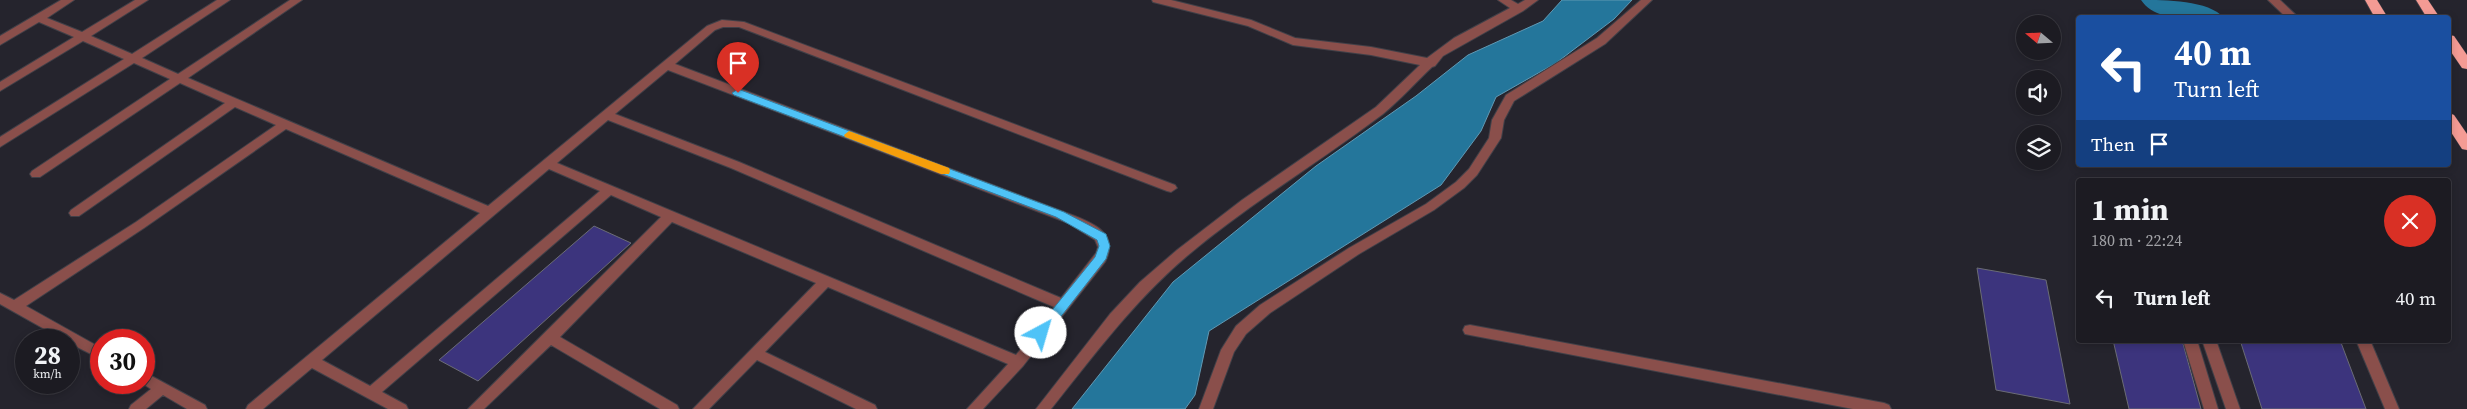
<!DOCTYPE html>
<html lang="en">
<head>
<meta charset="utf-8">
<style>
	:root { --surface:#1c1b22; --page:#25242a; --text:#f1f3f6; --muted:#a0a1a5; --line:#3a3940 }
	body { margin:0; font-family:"Source Serif 4",serif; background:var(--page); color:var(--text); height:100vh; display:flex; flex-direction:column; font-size:19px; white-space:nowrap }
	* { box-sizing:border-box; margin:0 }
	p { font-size:16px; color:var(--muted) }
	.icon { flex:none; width:28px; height:28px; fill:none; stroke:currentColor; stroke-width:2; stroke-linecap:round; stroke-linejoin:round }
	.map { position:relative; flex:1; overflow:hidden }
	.panel { position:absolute; left:2076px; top:178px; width:375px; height:165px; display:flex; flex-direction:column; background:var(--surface); border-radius:5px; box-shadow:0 2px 8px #0003,0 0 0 1px var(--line) }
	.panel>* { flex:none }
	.hud { position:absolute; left:2076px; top:15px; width:375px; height:152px; border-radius:5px; box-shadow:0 2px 8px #0003,0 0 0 1px var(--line); background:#1a4fa0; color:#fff; overflow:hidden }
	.needle { width:32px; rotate:289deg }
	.controls { position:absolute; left:2016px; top:15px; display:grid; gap:10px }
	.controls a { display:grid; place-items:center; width:45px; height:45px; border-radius:50%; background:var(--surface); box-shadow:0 2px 8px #0003,0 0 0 1px var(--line); font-size:25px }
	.speed { position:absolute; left:15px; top:329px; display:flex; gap:10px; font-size:25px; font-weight:700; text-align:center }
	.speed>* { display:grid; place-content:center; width:65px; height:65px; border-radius:50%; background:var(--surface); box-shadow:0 2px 8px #0003,0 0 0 1px var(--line); line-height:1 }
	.speed small { font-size:12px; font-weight:400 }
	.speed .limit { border:8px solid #d22; background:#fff; color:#111 }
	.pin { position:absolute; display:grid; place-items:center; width:42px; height:42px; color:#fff; margin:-51px -21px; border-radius:50% 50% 50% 0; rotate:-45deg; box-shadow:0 0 5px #0007 }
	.pin .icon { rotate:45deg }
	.me { position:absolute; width:55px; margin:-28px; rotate:39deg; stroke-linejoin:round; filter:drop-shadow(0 0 4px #0008) }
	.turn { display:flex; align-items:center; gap:18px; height:105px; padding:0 15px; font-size:22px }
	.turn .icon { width:65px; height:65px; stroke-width:2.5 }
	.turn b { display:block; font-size:35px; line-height:42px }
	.then { display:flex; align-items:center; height:48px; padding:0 15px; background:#0003; gap:10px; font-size:19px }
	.round { display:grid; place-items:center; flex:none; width:52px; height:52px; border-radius:26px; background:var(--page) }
	.overview { display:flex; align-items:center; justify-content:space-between; height:85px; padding:0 15px }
	h1 { font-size:30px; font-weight:700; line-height:38px }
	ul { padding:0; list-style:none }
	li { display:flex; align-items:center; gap:15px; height:70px; padding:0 15px }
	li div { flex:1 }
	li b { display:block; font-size:19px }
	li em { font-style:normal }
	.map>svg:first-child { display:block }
	.water { fill:#24769b; stroke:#6099b4 }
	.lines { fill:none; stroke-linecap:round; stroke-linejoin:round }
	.river { fill:#24769b; fill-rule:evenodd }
	.building { fill:#3c347d; stroke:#6b6c76 }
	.minor-casing { stroke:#414048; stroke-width:2 }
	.highway-casing { stroke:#414048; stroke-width:1 }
	.minor { fill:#8a4f4b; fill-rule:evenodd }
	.highway { fill:#f49b94; fill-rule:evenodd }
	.route { fill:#4fc3f7; stroke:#337fa1 }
	.slow { fill:#f59e0b }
</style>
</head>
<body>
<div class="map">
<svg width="2467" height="409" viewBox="0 0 2467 409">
	<rect width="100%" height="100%" fill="#25242d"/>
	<path class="water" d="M1562 0H1632L1614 19 1556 63 1496 97 1481 131 1441 185 1209 331 1195 395 1185 409H1072L1173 282 1316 166 1416 96 1468 55 1543 21Z"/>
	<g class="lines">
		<path class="river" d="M2141 0C2165 0 2209 0 2224 18 2199 18 2157 24 2141 0Z"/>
	</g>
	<path class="building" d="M594 226 631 243 478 381 439 360Z
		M1977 268 2046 280 2070 404 1996 390Z
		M2113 340H2182L2201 409H2129Z
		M2240 340H2340L2366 409H2262Z"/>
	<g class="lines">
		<g class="minor-casing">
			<path id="minor" d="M61 0H74L47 18 82 32 135 0H148L91 36 132 54 217 0H230L142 58 178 74 290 0H302L188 78 488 206 707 26 722 20 744 22 1175 185 1177 188 1171 192 1167 191 739 27H723L715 30 675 64 1064 212C1088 221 1121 231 1105 262L1023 366 983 409H967L1008 364 828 287 765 352 875 405 877 409H856L757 360 709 409H693L816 283 672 222 560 337 677 405 679 409H660L551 345 484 409H468L661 217 611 195 382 392 406 405 408 409H388L312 368 263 409H246L248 405 480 213 286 129 144 228 26 306 101 348V359L69 343V340H64L0 304V293L14 300 136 222 276 125 235 107 79 216H71L69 213 71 210 225 103 180 83 40 177H32L30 174 32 171 170 79 134 63 0 147V137L124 59 83 41 0 91V82L74 37 39 22 0 45V36ZM668 70 1068 223 1095 240 1098 247 1096 253 1061 298 739 162 615 114ZM608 120 731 168 1054 307 1016 355 557 163ZM549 169 600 191 370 386 322 360Z
				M1152 0H1171L1251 20 1295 38 1371 47 1427 58 1454 38 1510 8 1498 0H1511L1518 4 1525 0H1538L1523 11 1443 56 1435 66 1432 67C1416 82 1400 100 1383 114 1318 163 1249 204 1187 256 1134 301 1094 355 1051 409H1036L1110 314 1140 282 1177 250 1242 200 1376 107 1420 65 1371 55 1293 45 1248 26 1153 2Z
				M1641 0H1652L1605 44 1514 101 1504 120 1501 138 1477 175 1464 188 1434 210 1359 254 1270 313 1246 334 1234 352 1213 409H1199L1221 350 1236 326 1260 305 1349 248 1426 204 1456 182 1469 169 1489 138 1492 120 1506 95 1597 38Z
				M2268 0H2280L2299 18H2287Z
				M1470 325 1884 403 1889 405 1891 409H1853L1470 335 1465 334 1463 330 1465 326Z
				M2183 340H2197L2218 409H2204Z
				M2202 340H2216L2240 409H2226Z
				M2356 340H2370L2399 409H2385Z
				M144 372 205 405 207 409H187L163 395 146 409H129L131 405 151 389 140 382H144Z"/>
		</g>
		<g class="highway-casing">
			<path id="highway" d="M2365 0H2377L2388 18H2375Z
				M2416 0H2428L2440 18H2427Z
				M2449 35 2454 36 2467 55V69L2462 68 2449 49Z
				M2449 113 2454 115 2467 134V150L2462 149 2449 129Z"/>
		</g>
		<use href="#minor" class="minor"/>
		<use href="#highway" class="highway"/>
	</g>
	<path class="route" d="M738 89 1064 212 1106 234 1110 246 1106 259 1045 337H1036L1035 333 1036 330 1095 257 1099 246 1097 240 1056 217 734 95 732 93Z"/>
	<path class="slow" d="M849 131 949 168 950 171 949 174H941L845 137 844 135Z"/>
</svg>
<div class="controls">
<a><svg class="needle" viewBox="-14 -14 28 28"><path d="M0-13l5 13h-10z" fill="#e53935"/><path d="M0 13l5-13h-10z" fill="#a0a1a5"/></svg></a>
<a><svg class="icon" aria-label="sound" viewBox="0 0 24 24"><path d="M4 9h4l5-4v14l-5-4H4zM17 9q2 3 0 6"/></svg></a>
<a><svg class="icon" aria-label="layers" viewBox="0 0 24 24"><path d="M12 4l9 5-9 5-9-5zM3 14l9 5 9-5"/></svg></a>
</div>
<div class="speed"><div>28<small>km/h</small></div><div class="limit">30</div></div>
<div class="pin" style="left:738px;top:93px;background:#d93025"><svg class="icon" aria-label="arrive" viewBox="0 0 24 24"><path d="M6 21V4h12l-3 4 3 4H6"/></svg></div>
<svg class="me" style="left:1041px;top:333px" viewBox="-20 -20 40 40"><circle r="19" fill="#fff"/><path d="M0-13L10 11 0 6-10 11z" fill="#4fc3f7"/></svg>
<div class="hud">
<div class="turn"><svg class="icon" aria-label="left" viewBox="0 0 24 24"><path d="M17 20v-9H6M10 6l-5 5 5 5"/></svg><div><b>40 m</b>Turn left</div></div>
<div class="then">Then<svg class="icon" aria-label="arrive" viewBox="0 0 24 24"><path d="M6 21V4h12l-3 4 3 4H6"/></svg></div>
</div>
<section class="panel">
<div class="overview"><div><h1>1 min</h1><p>180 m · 22:24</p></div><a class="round" style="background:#d93025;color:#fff"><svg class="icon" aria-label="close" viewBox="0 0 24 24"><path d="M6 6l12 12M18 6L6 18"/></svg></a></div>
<ul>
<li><svg class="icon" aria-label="left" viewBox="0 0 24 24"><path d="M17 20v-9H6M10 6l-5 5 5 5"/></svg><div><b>Turn left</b></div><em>40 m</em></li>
</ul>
</section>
</div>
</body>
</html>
